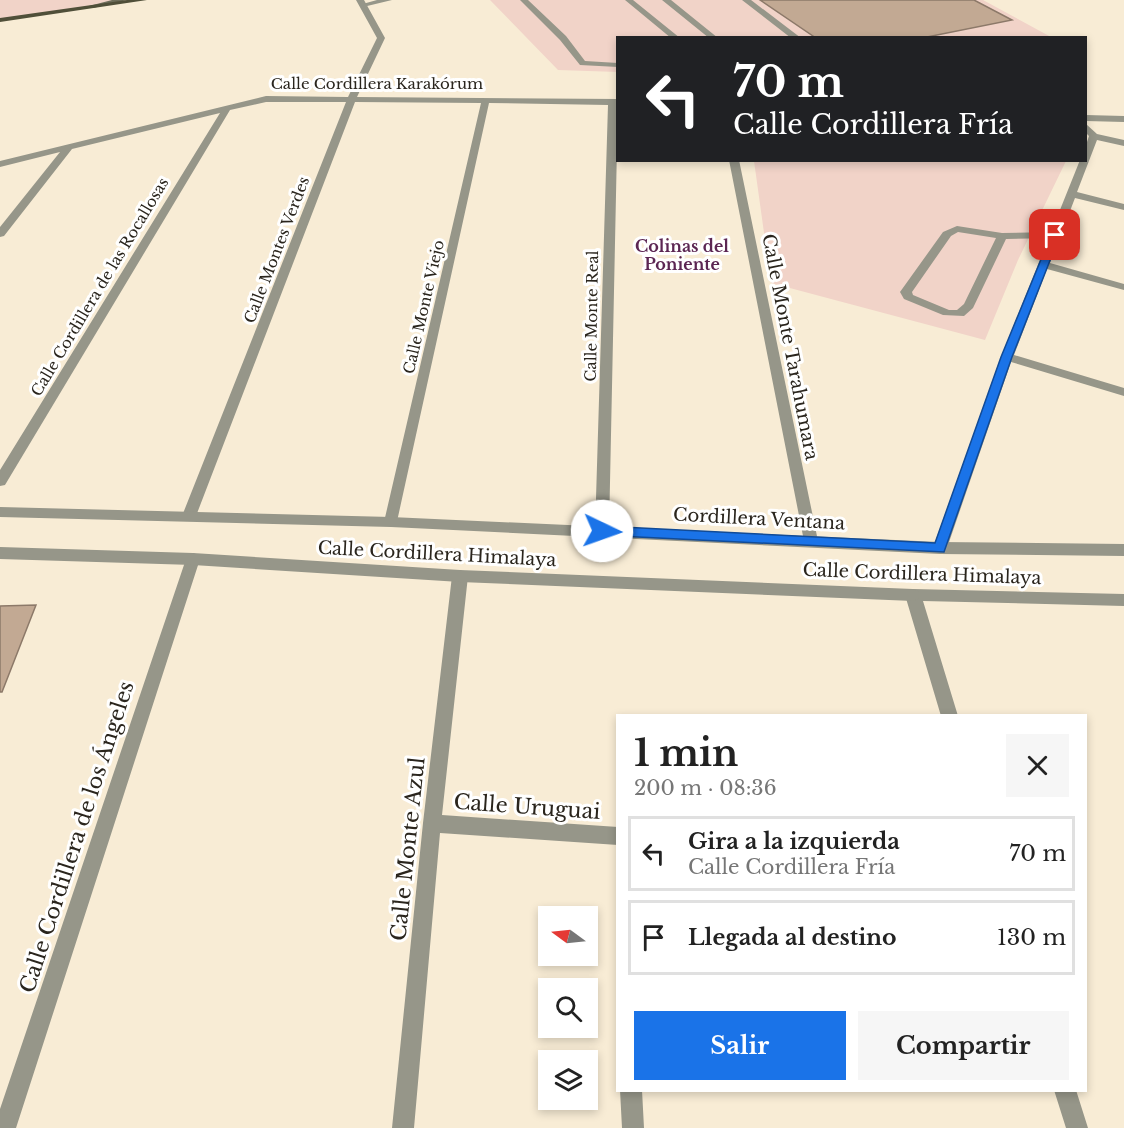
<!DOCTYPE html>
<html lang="es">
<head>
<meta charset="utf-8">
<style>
	:root { --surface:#fff; --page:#f6f6f6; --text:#222; --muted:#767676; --line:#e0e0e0; --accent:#1a73e8 }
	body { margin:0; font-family:"Libre Baskerville",serif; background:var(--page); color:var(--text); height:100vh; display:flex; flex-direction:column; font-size:22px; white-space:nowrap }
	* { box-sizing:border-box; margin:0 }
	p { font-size:20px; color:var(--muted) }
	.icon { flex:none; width:33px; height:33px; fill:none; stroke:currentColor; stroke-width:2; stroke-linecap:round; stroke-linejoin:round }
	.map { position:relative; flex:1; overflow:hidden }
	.sheet { position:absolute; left:616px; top:714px; width:471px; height:378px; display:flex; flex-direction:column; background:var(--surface); border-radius:0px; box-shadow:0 3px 9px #0003 }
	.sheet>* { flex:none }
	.hud { position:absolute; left:616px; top:36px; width:471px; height:126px; border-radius:0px; box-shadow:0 3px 9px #0003; background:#202124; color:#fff; overflow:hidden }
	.needle { width:39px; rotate:285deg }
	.controls { position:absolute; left:538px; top:906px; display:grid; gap:12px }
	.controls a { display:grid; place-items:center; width:60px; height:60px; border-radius:0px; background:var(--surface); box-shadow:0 3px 9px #0003; font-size:30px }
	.pin { position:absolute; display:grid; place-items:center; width:51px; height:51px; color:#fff; margin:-26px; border-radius:12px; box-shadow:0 3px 9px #0006 }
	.me { position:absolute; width:66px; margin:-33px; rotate:93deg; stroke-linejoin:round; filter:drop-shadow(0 0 4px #0008) }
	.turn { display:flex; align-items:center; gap:21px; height:126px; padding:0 18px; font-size:27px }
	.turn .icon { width:78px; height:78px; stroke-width:2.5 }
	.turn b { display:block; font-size:42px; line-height:51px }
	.round { display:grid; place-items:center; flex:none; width:63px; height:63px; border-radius:0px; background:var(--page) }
	.summary { display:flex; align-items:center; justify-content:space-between; height:102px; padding:0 18px }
	h1 { font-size:36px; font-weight:700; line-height:45px }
	.primary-button { display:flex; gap:12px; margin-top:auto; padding:12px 18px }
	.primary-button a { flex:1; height:69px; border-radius:0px; background:var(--accent); color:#fff; font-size:24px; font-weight:700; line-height:69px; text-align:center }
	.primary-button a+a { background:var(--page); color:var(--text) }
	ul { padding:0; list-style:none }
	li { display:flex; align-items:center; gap:18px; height:75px; margin:0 12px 9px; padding:0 6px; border:3px solid var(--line); border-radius:0px }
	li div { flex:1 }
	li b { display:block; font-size:22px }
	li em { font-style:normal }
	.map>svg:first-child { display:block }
	.green { fill:#f1d3c8 }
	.building { fill:#c2a993; stroke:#8c7969; stroke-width:1.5 }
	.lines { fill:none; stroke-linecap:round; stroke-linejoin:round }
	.service { fill:#969689; fill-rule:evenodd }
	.minor { fill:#969689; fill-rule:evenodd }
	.tertiary { fill:#969689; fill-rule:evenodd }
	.secondary { fill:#6d6d5a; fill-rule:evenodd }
	.primary { fill:#504f39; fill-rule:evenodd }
	.route { fill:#1a73e8; stroke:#114b97; stroke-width:1.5 }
	.labels { text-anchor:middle; stroke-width:6; stroke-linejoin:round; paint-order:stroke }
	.far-street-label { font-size:15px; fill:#2a251d; stroke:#fff }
	.far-neighbourhood-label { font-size:16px; font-weight:bold; fill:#5c2653; stroke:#fff }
	.street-label { font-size:18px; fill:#2a251d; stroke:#fff }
	.near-street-label { font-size:21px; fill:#2a251d; stroke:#fff }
</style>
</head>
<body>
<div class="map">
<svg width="1124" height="1128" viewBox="0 0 1124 1128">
	<rect width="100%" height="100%" fill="#f8ecd5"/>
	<path class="green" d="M0 0H135L0 21Z
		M490 0H983L1051 37 618 38V72L558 70Z
		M754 161H1066L1018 260 985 340 771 283Z"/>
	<path class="building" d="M760 0H974L1012 20 922 38H816Z
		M36 605 2 692H0V606Z"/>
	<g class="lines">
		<path class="service" d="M377 0H392L363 7 359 5Z
			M520 0H528L566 36 585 61 618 63V67L580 65 560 40Z
			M625 0H633L680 38H671Z
			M662 0H671L718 38H709Z
			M742 0H751L801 38H791Z
			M957 226 1002 233 1055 232 1060 235 1055 238 1006 239 973 308 964 316 943 315 904 299 900 292 943 232ZM958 232 996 238 964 304 957 310H949L913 295 912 292 951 236Z"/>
		<path class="minor" d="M356 0H364L385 38 357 97 618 99 609 531 607 535H597L595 531 608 105 489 103 396 526 391 527 384 522 481 103 355 102 196 516 189 521 182 516 346 102H266L230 110 5 485 0 486V470L220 113 72 149 4 236 0 237V227L60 152 0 167V161L266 96 348 97 377 38Z
			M1086 115 1124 116V122L1086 121Z
			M1086 124 1097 134 1124 140V146L1097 140 1077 192 1124 204V210L1075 198 1050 263 1124 284V290L1047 269 1014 355 1124 388V396L1011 362 947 548 945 552H935L933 548 1001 357 1080 160H1086V145L1089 136 1086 133Z
			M729 160H739L818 541 811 547 804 541Z
			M193 553 198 555 200 559 16 1128H0V1109L186 559 188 555Z
			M460 570 465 572 468 576 442 815 618 827V845L440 833 414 1128H392L423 823 452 576 455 572Z
			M913 589 1124 594V606L923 601 958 716H941L905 595 908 591Z
			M620 1090H642L644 1128H622Z
			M1054 1090H1076L1088 1128H1066Z"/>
		<path class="tertiary" d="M0 507 391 517 940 542 1124 544V556L940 554 391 527 0 517Z
			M0 547 193 553 460 570 913 589 918 591 921 595 918 599 913 601 460 582 193 565 0 559Z"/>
		<path class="secondary" d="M112 0H127L93 8 89 6Z"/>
		<path class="primary" d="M127 0H147L0 22V18Z"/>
	</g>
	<path class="route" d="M1055 232 1060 235 1012 357 944 552 598 535V527L602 526 935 543 1001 357 1051 235Z"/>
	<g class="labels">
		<g class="far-street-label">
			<text x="377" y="89">Calle Cordillera Karakórum</text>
			<text transform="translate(277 250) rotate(-69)" y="5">Calle Montes Verdes</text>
			<text transform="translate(100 287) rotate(-59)" y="5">Calle Cordillera de las Rocallosas</text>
			<text transform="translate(424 307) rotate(-77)" y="5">Calle Monte Viejo</text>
			<text transform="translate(592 316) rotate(-89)" y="5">Calle Monte Real</text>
		</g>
		<g class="far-neighbourhood-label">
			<text x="682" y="252">Colinas del<tspan x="682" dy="18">Poniente</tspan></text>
		</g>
		<g class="street-label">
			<text transform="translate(790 347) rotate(79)" y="6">Calle Monte Tarahumara</text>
			<text transform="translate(759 519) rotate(3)" y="6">Cordillera Ventana</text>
			<text transform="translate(437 554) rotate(3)" y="6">Calle Cordillera Himalaya</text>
			<text transform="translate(922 574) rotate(2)" y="6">Calle Cordillera Himalaya</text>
		</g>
		<g class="near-street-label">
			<text transform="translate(527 807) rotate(4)" y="7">Calle Uruguai</text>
			<text transform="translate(77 837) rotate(-72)" y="7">Calle Cordillera de los Ángeles</text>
			<text transform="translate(408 849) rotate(-84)" y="7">Calle Monte Azul</text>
		</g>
	</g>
</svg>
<div class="controls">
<a><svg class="needle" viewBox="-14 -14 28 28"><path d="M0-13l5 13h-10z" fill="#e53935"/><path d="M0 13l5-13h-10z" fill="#767676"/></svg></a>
<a><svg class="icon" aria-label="search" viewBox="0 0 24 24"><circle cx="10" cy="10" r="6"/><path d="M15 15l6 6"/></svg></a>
<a><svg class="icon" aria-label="layers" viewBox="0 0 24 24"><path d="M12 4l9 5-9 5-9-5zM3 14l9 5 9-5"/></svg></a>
</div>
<div class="pin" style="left:1055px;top:235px;background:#d93025"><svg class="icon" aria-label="arrive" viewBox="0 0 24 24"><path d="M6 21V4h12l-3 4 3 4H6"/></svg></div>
<svg class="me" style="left:602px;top:531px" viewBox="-20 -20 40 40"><circle r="19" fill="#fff"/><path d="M0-13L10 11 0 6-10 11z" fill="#1a73e8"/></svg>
<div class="hud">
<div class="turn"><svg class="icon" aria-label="left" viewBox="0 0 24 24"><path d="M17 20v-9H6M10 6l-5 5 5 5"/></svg><div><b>70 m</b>Calle Cordillera Fría</div></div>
</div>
<section class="sheet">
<div class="summary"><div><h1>1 min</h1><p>200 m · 08:36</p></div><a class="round"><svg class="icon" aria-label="close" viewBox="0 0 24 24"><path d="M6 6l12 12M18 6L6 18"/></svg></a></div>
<ul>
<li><svg class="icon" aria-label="left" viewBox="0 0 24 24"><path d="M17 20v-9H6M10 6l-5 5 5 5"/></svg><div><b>Gira a la izquierda</b><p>Calle Cordillera Fría</p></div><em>70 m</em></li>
<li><svg class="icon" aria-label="arrive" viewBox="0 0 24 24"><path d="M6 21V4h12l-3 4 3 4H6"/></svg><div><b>Llegada al destino</b></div><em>130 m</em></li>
</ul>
<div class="primary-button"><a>Salir</a><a>Compartir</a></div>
</section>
</div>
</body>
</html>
